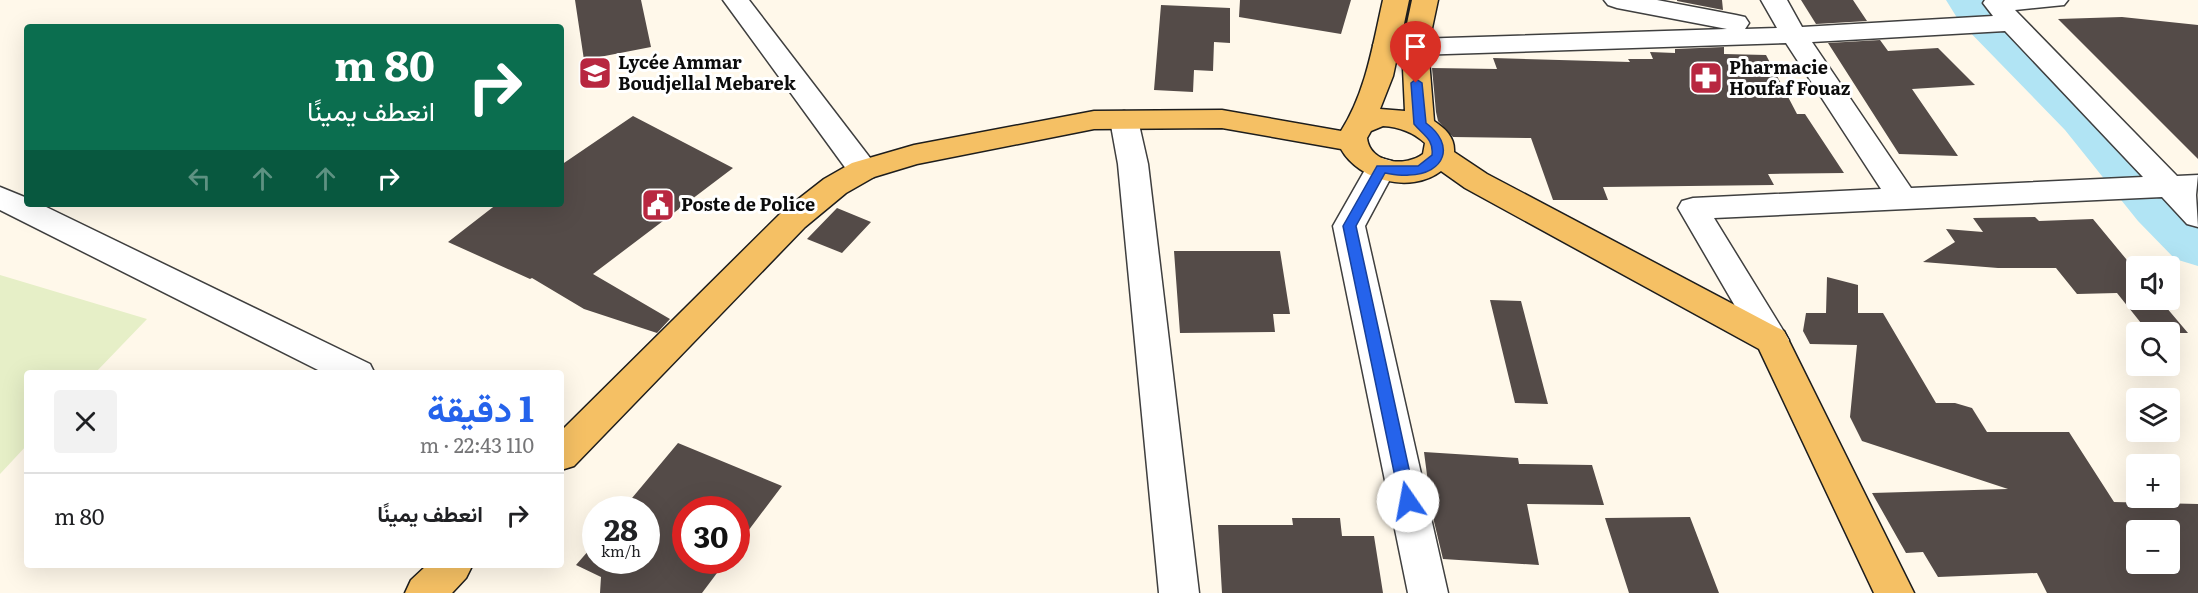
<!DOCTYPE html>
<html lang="ar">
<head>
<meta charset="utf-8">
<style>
	:root { --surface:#fff; --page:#f2f2f2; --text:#202124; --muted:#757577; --line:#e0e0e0; --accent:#2563eb }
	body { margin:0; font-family:Literata,Vazirmatn,serif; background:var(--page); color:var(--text); direction:rtl; height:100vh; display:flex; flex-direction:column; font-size:22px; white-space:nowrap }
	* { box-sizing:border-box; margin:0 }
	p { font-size:20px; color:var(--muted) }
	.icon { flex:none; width:33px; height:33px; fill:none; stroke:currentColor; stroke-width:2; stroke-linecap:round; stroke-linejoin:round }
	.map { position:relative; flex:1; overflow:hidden; direction:ltr }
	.panel { position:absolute; left:24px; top:370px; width:540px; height:198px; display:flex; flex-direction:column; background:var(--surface); border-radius:6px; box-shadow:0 6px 24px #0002; direction:rtl }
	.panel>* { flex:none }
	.hud { position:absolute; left:24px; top:24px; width:540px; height:183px; border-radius:6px; box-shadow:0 6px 24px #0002; direction:rtl; background:#0b6e4f; color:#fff; overflow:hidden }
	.fabs { position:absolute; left:2126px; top:256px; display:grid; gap:12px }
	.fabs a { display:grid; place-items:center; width:54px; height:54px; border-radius:6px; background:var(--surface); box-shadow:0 6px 24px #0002; font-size:30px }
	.speed { position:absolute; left:582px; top:496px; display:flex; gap:12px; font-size:30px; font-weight:700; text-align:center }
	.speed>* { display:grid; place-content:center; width:78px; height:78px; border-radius:50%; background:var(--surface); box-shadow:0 6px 24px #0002; line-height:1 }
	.speed small { font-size:15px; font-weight:400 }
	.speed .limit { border:9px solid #d22; background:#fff; color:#111 }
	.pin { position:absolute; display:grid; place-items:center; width:51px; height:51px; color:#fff; margin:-62px -26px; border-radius:50% 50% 50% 0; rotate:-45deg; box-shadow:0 0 6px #0007 }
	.pin .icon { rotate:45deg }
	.me { position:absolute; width:66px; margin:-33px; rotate:348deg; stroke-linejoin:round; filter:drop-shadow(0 0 4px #0008) }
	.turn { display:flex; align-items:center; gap:21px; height:126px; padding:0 30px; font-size:27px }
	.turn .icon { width:78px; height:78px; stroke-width:2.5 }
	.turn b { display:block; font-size:42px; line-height:51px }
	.lanes { display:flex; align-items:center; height:57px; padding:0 30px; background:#0003; justify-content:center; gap:30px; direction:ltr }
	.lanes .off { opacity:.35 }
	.round { display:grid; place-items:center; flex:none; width:63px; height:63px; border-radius:6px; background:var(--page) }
	.headline { display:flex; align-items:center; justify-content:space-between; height:102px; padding:0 30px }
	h1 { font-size:36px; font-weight:700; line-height:45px; color:var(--accent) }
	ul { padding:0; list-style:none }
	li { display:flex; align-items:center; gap:18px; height:84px; padding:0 30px; border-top:2px solid var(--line) }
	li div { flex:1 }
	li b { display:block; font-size:22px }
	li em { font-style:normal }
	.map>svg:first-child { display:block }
	.pitch { fill:#e6efc7 }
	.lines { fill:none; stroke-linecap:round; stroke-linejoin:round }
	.river { fill:#b1e4f4; fill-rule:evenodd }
	.building { fill:#544b48; fill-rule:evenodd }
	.minor-casing { stroke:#3f3f3f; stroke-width:3 }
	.major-casing { stroke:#1d1d1d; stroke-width:3 }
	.minor { fill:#fff; fill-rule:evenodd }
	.major { fill:#f5c064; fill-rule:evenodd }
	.route { fill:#2563eb; stroke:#184099; stroke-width:1.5 }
	.labels { text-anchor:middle; stroke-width:6; stroke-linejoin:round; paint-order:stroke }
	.poi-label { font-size:18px; font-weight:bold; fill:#0c0c0c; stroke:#fff; text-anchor:start }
</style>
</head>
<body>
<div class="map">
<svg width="2198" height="593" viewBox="0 0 2198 593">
	<rect width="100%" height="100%" fill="#fff8ea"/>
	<path class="pitch" d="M0 275 147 319 95 373 27 374V445L0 474Z"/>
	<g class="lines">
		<path class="river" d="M1946 0H2000L2107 104 2198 204V266L2175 259 2138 221 2065 130 1959 21Z"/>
	</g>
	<path class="building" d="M575 0H641L651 47 584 60Z
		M1240 0H1351L1341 34 1239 17Z
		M1677 0H1722L1723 10 1677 1Z
		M1801 0H1853L1867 21 1816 24Z
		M1161 5 1230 8V43L1214 42 1213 71 1194 70 1193 92 1154 90Z
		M2122 17 2198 25V159L2058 19Z
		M1880 40 1888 51 1938 48 1975 85 1912 89 1958 156 1899 154 1828 43Z
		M1724 47V54L1766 55 1797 114H1805L1844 173 1768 174 1774 185 1603 187 1608 200H1553L1531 138 1453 137 1438 121 1436 112 1432 68 1497 69 1493 58 1630 62 1628 59H1653L1650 52 1675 53V49Z
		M633 116 733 168 593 274 670 319 657 333 584 309 532 278 530 279 448 242 497 204H561V165Z
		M837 208 871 222 842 253 807 239Z
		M2035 217 2039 221 2093 219 2136 271V300H2160L2188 333H2149L2117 293 2077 294 2056 268H1998L1923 262 1955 242 1946 229 1983 232 1973 218Z
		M1174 251H1280L1290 314H1273L1275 332 1180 333Z
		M1827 277 1858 285V313H1883L1936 403H1955L1972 408 1987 432H2069L2114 502 2198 504V593H2047L2037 573 1938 577 1923 552 1906 553 1872 493 2008 489 1862 441 1850 417 1857 345 1810 344 1803 331 1806 313H1826ZM2136 531H2169V564H2136Z
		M1490 300 1521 301 1548 404 1515 403Z
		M678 443 782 486 736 547V510H686V561H726L702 593H600L601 577 576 565 596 542V561H646V510H622Z
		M1424 452 1518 458 1519 464 1592 465 1604 505 1527 504 1539 565 1443 559 1432 513Z
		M1690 517 1719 593H1629L1605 518Z
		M1292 518H1340L1342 536H1374L1383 593H1222L1218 525H1293Z"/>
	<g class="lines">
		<g class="minor-casing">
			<path id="minor" d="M723 0H749L874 163 878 170 874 177 863 180 852 177Z
				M1604 0H1657L1736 15 1745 17 1749 23 1745 29 1777 28 1761 0H1787L1802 27 1993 16 1983 3 1985 0H2068L2064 5 2015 10 2177 176 2198 175 2196 195 2198 227 2187 224 2162 197 1714 218 1789 340 1784 349 1772 353 1760 349 1678 208 1682 201 1693 198 1881 189 1786 43 1415 55 1377 51 1373 45 1377 39 1386 37 1415 39 1727 29 1617 8 1608 5ZM2005 31 2143 177 1911 188 1812 42Z
				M1124 111 1134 114 1138 120 1148 164 1199 593H1159L1118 164 1110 120 1114 114Z
				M1381 158 1392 161 1396 168 1365 226 1448 593H1408L1333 226 1370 161Z
				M0 187 27 198V204H40L370 364 375 374H326L0 210Z"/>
		</g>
		<g class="major-casing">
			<path id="major" d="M1383 0H1409L1393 76 1380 109 1405 111 1402 47 1412 0H1438L1428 47 1434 121C1446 129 1455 138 1454 152L1487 174 1784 331 1914 593H1874L1759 349 1465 188 1441 171C1411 194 1359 181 1341 149L1222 128 1094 129 917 164 874 177 846 193 805 227 574 466 561 470V431L783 211 824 179 852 163 914 145 1094 111 1222 110 1341 131C1366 92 1373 44 1383 0ZM1383 126C1399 127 1413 132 1425 143L1423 154C1406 167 1370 164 1367 138L1371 131Z
				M426 566H472L466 578 452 593H405L411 580Z"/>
		</g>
		<use href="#minor" class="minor"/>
		<use href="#major" class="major"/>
	</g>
	<path class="route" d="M1416 79 1422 83 1426 123C1456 145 1445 174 1409 175 1401 176 1392 174 1385 173L1356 226 1416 501 1414 506H1402L1400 501 1343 226 1377 166H1418L1432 155C1434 139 1423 135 1414 124L1411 83Z"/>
	<defs>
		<g id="school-square" transform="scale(1.725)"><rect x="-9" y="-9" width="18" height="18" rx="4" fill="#b82740" stroke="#fff"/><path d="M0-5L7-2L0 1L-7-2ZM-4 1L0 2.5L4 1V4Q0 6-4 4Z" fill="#fff"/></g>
		<g id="pharmacy-square" transform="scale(1.725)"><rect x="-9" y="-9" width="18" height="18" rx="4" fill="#b82740" stroke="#fff"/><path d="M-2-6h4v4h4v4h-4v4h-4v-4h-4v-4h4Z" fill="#fff"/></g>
		<g id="civic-square" transform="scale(1.725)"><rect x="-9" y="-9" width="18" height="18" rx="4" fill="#b82740" stroke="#fff"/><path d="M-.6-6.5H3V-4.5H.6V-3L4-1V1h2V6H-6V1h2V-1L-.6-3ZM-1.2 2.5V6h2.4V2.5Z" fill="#fff"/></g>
	</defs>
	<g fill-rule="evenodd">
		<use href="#school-square" x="595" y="73"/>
		<use href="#pharmacy-square" x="1706" y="78"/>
		<use href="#civic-square" x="658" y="205"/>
	</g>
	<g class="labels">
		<g class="poi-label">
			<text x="618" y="69">Lycée Ammar<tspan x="618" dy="21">Boudjellal Mebarek</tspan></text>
			<text x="1729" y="74">Pharmacie<tspan x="1729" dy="21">Houfaf Fouaz</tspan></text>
			<text x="681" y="211">Poste de Police</text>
		</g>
	</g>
</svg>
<div class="fabs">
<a><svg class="icon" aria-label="sound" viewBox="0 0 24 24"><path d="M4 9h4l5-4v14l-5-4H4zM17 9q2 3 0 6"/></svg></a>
<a><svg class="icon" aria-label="search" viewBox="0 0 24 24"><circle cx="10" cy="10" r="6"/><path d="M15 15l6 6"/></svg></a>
<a><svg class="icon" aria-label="layers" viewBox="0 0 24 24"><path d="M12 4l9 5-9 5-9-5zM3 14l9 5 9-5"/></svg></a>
<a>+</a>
<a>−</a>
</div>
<div class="speed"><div>28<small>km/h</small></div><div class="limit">30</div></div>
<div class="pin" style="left:1416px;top:83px;background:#d93025"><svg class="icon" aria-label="arrive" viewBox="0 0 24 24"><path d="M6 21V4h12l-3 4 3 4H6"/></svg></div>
<svg class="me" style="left:1408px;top:501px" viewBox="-20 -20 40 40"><circle r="19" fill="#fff"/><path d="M0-13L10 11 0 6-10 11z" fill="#2563eb"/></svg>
<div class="hud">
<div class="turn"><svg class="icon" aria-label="right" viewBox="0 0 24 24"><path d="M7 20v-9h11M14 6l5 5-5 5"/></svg><div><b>80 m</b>انعطف يمينًا</div></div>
<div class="lanes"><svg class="icon off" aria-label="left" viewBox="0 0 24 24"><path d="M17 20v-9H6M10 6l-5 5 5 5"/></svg><svg class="icon off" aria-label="ahead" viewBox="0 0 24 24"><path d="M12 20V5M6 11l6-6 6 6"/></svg><svg class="icon off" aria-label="ahead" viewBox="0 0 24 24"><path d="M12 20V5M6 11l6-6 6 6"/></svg><svg class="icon" aria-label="right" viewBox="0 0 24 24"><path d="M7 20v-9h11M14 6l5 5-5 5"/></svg></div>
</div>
<section class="panel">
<div class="headline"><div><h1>1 دقيقة</h1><p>110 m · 22:43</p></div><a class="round"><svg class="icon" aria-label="close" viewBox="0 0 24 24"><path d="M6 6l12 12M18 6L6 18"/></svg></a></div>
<ul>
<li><svg class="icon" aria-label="right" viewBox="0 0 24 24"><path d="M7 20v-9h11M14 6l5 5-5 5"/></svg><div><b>انعطف يمينًا</b></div><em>80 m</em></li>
</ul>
</section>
</div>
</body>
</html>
